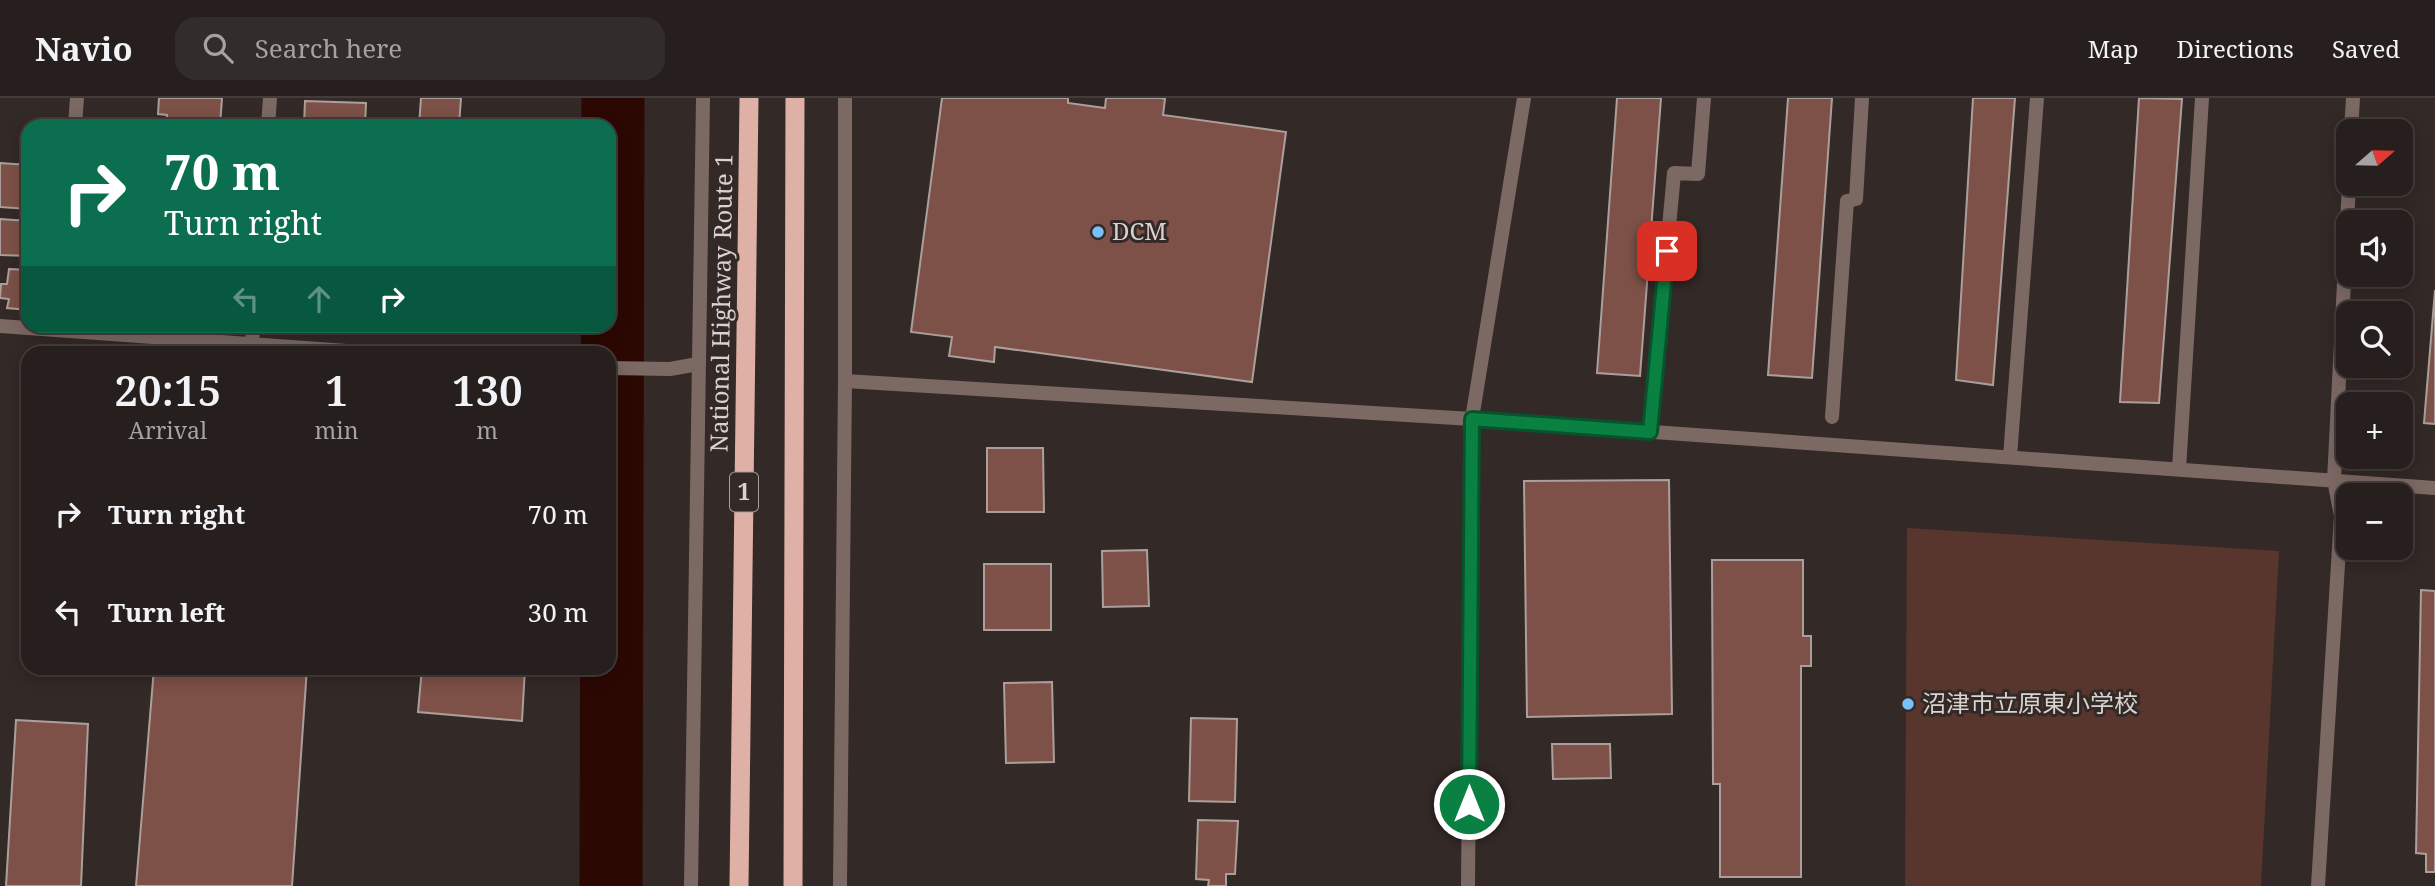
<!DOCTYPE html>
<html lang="en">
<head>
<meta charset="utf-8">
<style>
	:root { --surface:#261f1d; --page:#322c2a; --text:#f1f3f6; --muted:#a4a2a4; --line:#423d3b }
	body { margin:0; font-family:"Noto Serif","Noto Sans JP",serif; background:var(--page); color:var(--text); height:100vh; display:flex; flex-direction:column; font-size:26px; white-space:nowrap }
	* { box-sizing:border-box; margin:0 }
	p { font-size:23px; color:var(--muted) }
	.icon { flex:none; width:38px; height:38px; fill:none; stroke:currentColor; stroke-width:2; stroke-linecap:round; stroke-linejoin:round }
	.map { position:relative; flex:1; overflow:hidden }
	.panel { position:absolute; left:21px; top:248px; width:595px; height:329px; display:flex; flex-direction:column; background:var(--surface); border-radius:21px; box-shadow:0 4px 18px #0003,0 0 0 2px var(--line) }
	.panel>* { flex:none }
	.banner { position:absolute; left:21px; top:21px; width:595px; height:214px; border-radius:21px; box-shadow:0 4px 18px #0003,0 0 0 2px var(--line); background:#0b6e4f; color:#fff; overflow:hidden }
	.needle { width:46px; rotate:70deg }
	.buttons { position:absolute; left:2336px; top:21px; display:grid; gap:14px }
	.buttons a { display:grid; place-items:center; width:77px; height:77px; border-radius:14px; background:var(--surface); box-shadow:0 4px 18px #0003,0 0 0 2px var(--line); font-size:35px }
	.pin { position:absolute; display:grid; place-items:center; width:60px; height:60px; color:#fff; margin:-30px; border-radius:14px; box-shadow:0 4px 10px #0006 }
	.me { position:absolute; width:77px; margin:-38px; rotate:0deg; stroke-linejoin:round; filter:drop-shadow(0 0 5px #0008) }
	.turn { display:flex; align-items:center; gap:24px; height:147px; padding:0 28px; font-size:32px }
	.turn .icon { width:91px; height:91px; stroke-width:2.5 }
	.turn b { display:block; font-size:49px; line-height:60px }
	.lanes { display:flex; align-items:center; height:66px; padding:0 28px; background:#0003; justify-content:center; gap:35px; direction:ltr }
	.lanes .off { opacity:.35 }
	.eta { display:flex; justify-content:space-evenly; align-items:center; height:119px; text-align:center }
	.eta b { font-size:42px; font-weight:600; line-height:49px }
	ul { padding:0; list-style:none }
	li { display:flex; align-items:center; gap:21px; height:98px; padding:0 28px }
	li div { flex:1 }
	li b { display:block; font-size:26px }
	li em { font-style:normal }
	header { display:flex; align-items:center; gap:42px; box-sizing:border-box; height:98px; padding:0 35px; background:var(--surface); border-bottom:2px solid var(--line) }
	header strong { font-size:33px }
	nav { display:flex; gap:38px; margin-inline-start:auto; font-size:24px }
	.search { width:490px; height:63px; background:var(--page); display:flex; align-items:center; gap:18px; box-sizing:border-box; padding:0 24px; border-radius:21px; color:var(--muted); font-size:26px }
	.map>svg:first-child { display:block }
	.green { fill:#59362d }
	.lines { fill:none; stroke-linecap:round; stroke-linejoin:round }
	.river { stroke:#2c0803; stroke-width:63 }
	.building { fill:#7d5147; stroke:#ac9f9b; stroke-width:2 }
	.service { stroke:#7d6964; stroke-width:14 }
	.minor { stroke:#7d6964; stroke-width:14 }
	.tertiary { stroke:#7d6964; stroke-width:14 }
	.trunk { stroke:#dfb1a6; stroke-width:19 }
	.route-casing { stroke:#07532c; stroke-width:18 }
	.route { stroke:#0b8043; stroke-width:12 }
	.poi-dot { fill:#79bff8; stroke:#332927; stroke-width:2.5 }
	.labels { text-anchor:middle; stroke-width:6; stroke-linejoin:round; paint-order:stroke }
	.shield { fill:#332927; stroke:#a69f9d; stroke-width:2 }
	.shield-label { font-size:23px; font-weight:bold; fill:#d8d2d0 }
	.poi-label { font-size:24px; fill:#d8d2d0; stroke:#332927; text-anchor:start }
	.street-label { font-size:24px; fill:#d8d2d0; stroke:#332927 }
</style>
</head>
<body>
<header>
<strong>Navio</strong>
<div class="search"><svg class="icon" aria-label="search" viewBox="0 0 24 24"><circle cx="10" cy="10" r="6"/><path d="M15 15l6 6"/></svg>Search here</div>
<nav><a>Map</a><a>Directions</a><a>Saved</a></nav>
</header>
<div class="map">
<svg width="2435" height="788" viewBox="0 0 2435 788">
	<rect width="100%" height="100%" fill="#332927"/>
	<path class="green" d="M1907 430 2279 453 2261 788H1905Z"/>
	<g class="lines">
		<path class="river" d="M611 788 613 0"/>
	</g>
	<path class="building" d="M159 0H222L220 28H166L167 17 158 16Z
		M421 0H461L459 28H419Z
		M942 0H1068V5L1105 10 1106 0H1161L1165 1 1163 17 1286 34 1252 284 995 249 994 264 949 258 952 239 911 234Z
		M1617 0H1661L1640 278 1597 275Z
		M1788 0H1832L1812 280 1768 277Z
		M1973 0H2015L1993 287 1956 282Z
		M2139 0 2182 1 2159 305 2120 304Z
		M305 3 366 5 365 28 304 26Z
		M0 65 28 67V111L0 109Z
		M0 121 28 123V158L0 157Z
		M9 171 28 172V212L7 210 9 201 0 200 1 186H7Z
		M2435 192V326L2424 325Z
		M987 350H1043L1044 414H987Z
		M1669 382 1672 616 1527 619 1524 383Z
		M1147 452 1149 508 1103 509 1102 453Z
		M1712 462H1803V538H1811V568H1801V779H1720V686H1713Z
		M984 466H1051V532H984Z
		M2421 492 2435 493V774H2426V756L2416 755Z
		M154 570H307L292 788H136Z
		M422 570H525L522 623 418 614Z
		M1052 584 1054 664 1006 665 1004 585Z
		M1191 620 1237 621 1235 704 1189 703Z
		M16 622 88 626 81 788H6Z
		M1552 646H1610L1611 680 1553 681Z
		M1198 722 1238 723 1235 776H1226V788H1208L1209 782 1196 781Z"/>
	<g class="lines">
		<path class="service" d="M1832 319 1847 103 1856 101 1862 0
			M1650 334 1674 75 1698 76 1704 0
			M2010 359 2037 0
			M2179 371 2202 0
			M691 788 703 0
			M840 788 845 283V0"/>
		<path class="minor" d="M75 28 77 0
			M268 28 270 0
			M0 228 388 256
			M252 246 253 228
			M609 270 670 271 698 266
			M845 283 1472 321"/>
		<path class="tertiary" d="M2351 33 2353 0
			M1472 321 2435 390
			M1468 788 1472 321 1524 0
			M2318 788 2341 418 2334 382 2349 86"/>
		<path class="trunk" d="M739 788 749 0
			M793 788 795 0"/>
	</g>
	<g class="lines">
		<g class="route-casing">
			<path id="route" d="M1469 706 1472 321 1650 334 1667 153"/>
		</g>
		<use href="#route" class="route"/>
	</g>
	<g class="poi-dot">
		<circle cx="1098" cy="134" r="7"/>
		<circle cx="1908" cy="606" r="7"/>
	</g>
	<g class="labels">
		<rect class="shield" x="730" y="374.5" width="28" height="39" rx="5"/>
		<g class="shield-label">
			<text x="744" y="402">1</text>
		</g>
		<g class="poi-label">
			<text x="1112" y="142">DCM</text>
			<text x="1922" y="614">沼津市立原東小学校</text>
		</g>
		<g class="street-label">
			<text transform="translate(722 205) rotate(-89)" y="8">National Highway Route 1</text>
		</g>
	</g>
</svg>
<div class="buttons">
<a><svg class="needle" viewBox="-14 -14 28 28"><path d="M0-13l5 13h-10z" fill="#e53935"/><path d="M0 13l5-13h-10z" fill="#a4a2a4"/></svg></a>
<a><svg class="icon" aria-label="sound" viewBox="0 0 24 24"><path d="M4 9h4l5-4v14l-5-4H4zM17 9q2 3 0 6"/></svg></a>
<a><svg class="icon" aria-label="search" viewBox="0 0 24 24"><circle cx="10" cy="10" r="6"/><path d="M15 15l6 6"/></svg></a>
<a>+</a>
<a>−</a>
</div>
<div class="pin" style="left:1667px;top:153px;background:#d93025"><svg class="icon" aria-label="arrive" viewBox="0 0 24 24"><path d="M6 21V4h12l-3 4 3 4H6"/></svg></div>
<svg class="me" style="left:1469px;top:706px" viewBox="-20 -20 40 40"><circle r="17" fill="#0b8043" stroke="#fff" stroke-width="3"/><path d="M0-11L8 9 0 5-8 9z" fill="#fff"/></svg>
<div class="banner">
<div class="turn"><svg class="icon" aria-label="right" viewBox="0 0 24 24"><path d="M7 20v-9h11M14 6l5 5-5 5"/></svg><div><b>70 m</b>Turn right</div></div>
<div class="lanes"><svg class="icon off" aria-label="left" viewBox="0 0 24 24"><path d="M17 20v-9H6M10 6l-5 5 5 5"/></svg><svg class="icon off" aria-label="ahead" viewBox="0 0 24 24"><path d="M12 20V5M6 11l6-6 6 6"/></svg><svg class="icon" aria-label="right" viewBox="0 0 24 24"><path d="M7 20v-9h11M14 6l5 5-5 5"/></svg></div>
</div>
<section class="panel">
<div class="eta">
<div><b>20:15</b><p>Arrival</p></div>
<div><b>1</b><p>min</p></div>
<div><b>130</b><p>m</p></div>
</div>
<ul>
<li><svg class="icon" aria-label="right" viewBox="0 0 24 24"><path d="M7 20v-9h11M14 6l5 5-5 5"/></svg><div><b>Turn right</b></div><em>70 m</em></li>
<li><svg class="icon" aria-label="left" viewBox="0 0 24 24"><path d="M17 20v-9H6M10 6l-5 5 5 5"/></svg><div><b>Turn left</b></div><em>30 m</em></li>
</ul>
</section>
</div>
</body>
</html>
